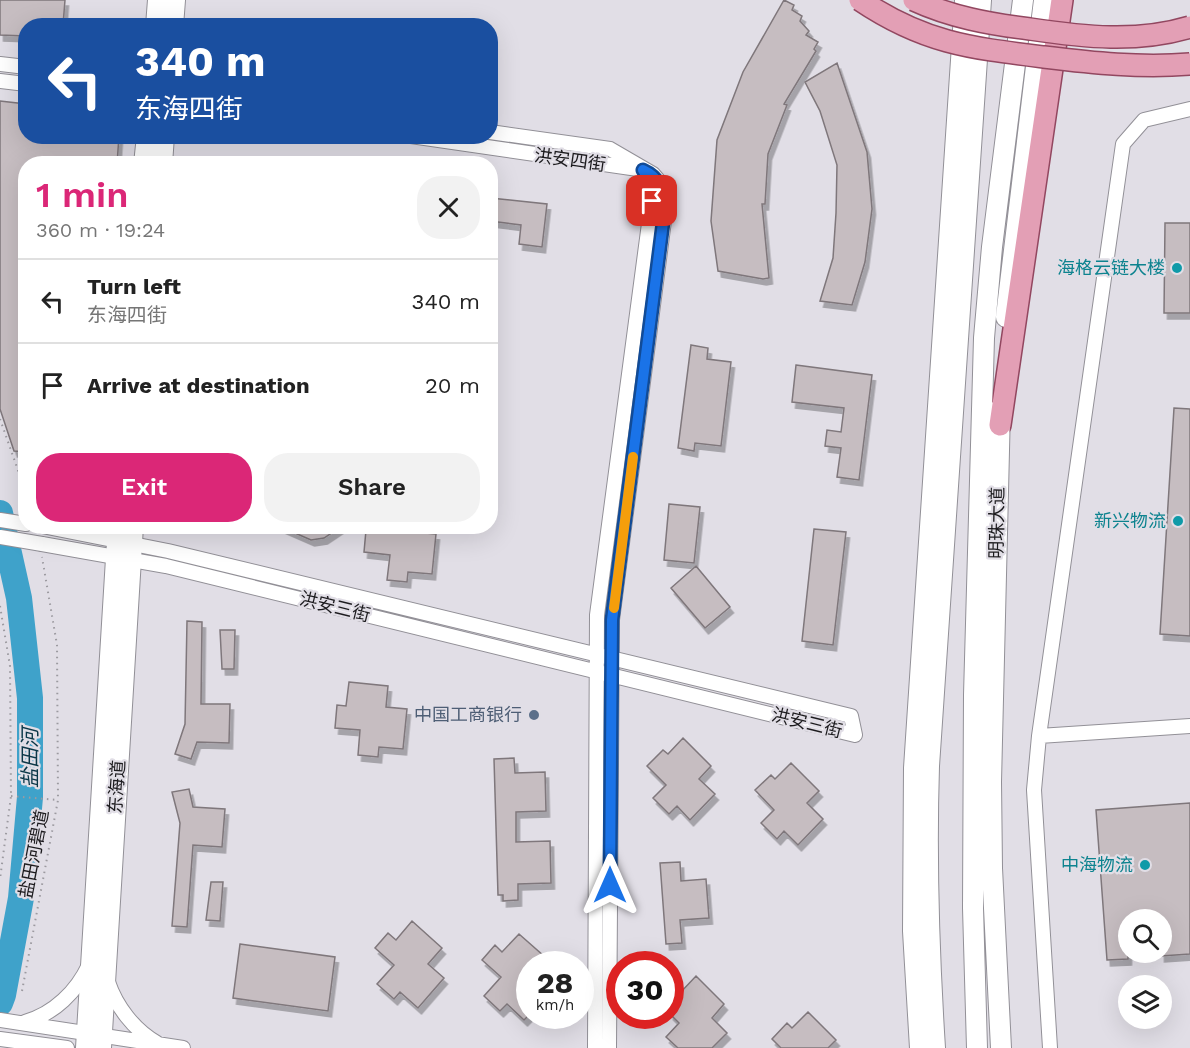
<!DOCTYPE html>
<html lang="en">
<head>
<meta charset="utf-8">
<style>
	:root { --surface:#fff; --page:#f2f2f2; --text:#222; --muted:#767676; --line:#e0e0e0; --accent:#db2777 }
	body { margin:0; font-family:"Work Sans","Noto Sans SC",sans-serif; background:var(--page); color:var(--text); height:100vh; display:flex; flex-direction:column; font-size:22px; white-space:nowrap }
	* { box-sizing:border-box; margin:0 }
	p { font-size:20px; color:var(--muted) }
	.icon { flex:none; width:33px; height:33px; fill:none; stroke:currentColor; stroke-width:2; stroke-linecap:round; stroke-linejoin:round }
	.map { position:relative; flex:1; overflow:hidden }
	.sheet { position:absolute; left:18px; top:156px; width:480px; height:378px; display:flex; flex-direction:column; background:var(--surface); border-radius:24px; box-shadow:0 6px 24px #0002 }
	.sheet>* { flex:none }
	.guide { position:absolute; left:18px; top:18px; width:480px; height:126px; border-radius:24px; box-shadow:0 6px 24px #0002; background:#1a4fa0; color:#fff; overflow:hidden }
	.controls { position:absolute; left:1118px; top:909px; display:grid; gap:12px }
	.controls a { display:grid; place-items:center; width:54px; height:54px; border-radius:50%; background:var(--surface); box-shadow:0 6px 24px #0002; font-size:30px }
	.speed { position:absolute; left:516px; top:951px; display:flex; gap:12px; font-size:30px; font-weight:700; text-align:center }
	.speed>* { display:grid; place-content:center; width:78px; height:78px; border-radius:50%; background:var(--surface); box-shadow:0 6px 24px #0002; line-height:1 }
	.speed small { font-size:15px; font-weight:400 }
	.speed .limit { border:9px solid #d22; background:#fff; color:#111 }
	.pin { position:absolute; display:grid; place-items:center; width:51px; height:51px; color:#fff; margin:-26px; border-radius:12px; box-shadow:0 3px 9px #0006 }
	.me { position:absolute; width:66px; margin:-33px; rotate:0deg; stroke-linejoin:round; filter:drop-shadow(0 0 4px #0008) }
	.turn { display:flex; align-items:center; gap:21px; height:126px; padding:0 18px; font-size:27px }
	.turn .icon { width:78px; height:78px; stroke-width:2.5 }
	.turn b { display:block; font-size:42px; line-height:51px }
	.round { display:grid; place-items:center; flex:none; width:63px; height:63px; border-radius:24px; background:var(--page) }
	.overview { display:flex; align-items:center; justify-content:space-between; height:102px; padding:0 18px }
	h1 { font-size:36px; font-weight:600; line-height:45px; color:var(--accent) }
	.primary-button { display:flex; gap:12px; margin-top:auto; padding:12px 18px }
	.primary-button a { flex:1; height:69px; border-radius:24px; background:var(--accent); color:#fff; font-size:24px; font-weight:600; line-height:69px; text-align:center }
	.primary-button a+a { background:var(--page); color:var(--text) }
	ul { padding:0; list-style:none }
	li { display:flex; align-items:center; gap:18px; height:84px; padding:0 18px; border-top:2px solid var(--line) }
	li div { flex:1 }
	li b { display:block; font-size:22px }
	li em { font-style:normal }
	.map>svg:first-child { display:block }
	.lines { fill:none; stroke-linecap:round; stroke-linejoin:round }
	.river { stroke:#3fa2ca; stroke-width:26 }
	.building { fill:#c6bdc1; stroke:#7f777b; stroke-width:1.5; filter:url(#shadow) }
	.street-casing { stroke:#929097; stroke-width:16 }
	.secondary-casing { stroke:#929097; stroke-width:22 }
	.primary-casing { stroke:#924760; stroke-width:24 }
	.path { stroke:#9c9aa0; stroke-width:2; stroke-dasharray:1.5 4.5; stroke-linecap:butt }
	.street { stroke:#fff; stroke-width:14 }
	.secondary { stroke:#fff; stroke-width:20 }
	.primary { stroke:#e39fb5; stroke-width:21 }
	.street-bridge-casing { stroke:#929097; stroke-width:16; stroke-linecap:butt }
	.primary-bridge-casing { stroke:#924760; stroke-width:24; stroke-linecap:butt }
	.street-bridge { stroke:#fff; stroke-width:14 }
	.primary-bridge { stroke:#e39fb5; stroke-width:21 }
	.route-casing { stroke:#114b97; stroke-width:15 }
	.route { stroke:#1a73e8; stroke-width:10 }
	.slow { stroke:#f59e0b; stroke-width:10 }
	.culture-dot { fill:#0f9aa8; stroke:#e1dee6; stroke-width:2 }
	.service-dot { fill:#5c6f8a; stroke:#e1dee6; stroke-width:2 }
	.labels { text-anchor:middle; stroke-width:4.5; stroke-linejoin:round; paint-order:stroke }
	.street-label { font-size:18px; fill:#1c1b1e; stroke:#e1dee6 }
	.culture-label { font-size:18px; fill:#0d838f; stroke:#e1dee6; text-anchor:end }
	.service-label { font-size:18px; fill:#4e5e75; stroke:#e1dee6; text-anchor:end }
	.water-label { font-size:20px; font-style:italic; fill:#0b3748; stroke:#e1dee6 }
</style>
</head>
<body>
<div class="map">
<svg width="1190" height="1048" viewBox="0 0 1190 1048">
	<defs>
		<filter id="shadow"><feDropShadow dx="3.5" dy="6" stdDeviation="0" flood-color="#0004"/></filter>
	</defs>
	<rect width="100%" height="100%" fill="#e1dee6"/>
	<g class="lines">
		<path class="river" d="M0 513 19 598 30 698V797L21 898 3 995 0 1003"/>
	</g>
	<path class="building" d="M0 0H65L63 25 31 23V26H26V36L0 35Z
		M784 0 794 5 792 10 802 16 800 21 809 31 806 35 818 42 814 49 816 51 784 104 787 105 768 154 765 204H762L769 278 763 279 718 271 711 221 717 140 743 72Z
		M837 63 867 152 872 209 865 262 852 305 820 301 833 258 836 213 837 165 820 111 805 82Z
		M0 101 26 104V136H119L117 164H26V452L14 451 0 409Z
		M490 198 547 204 542 247 519 244 521 225 490 221Z
		M1165 223H1190V313H1164Z
		M691 345 708 348 707 359 731 362 721 446 695 443 694 451 678 448Z
		M796 365 872 375 859 480 837 477 841 448 825 446 827 430 841 432 844 408 792 402Z
		M1174 408 1190 409V636L1160 634Z
		M669 504 700 507 694 563 664 560Z
		M279 526H342L324 538 311 540Z
		M381 526H416L415 532 436 534 432 574 408 572 407 582 387 580 390 555 364 552 366 530 381 531Z
		M814 529 846 532 833 645 802 641Z
		M696 566 730 607 705 628 671 588Z
		M187 621 202 622 201 704H230L229 743 197 742 191 759 175 754 185 724Z
		M220 630H235L234 669H222Z
		M349 682 388 686 386 707 407 709 403 749 379 747 378 757 358 755 360 730 335 728 337 705 346 706Z
		M683 738 711 766 699 779 715 794 690 820 677 806 669 814 653 798 666 785 647 766 663 750 668 754Z
		M514 758 515 773 545 772 546 811 516 812V842L550 841 551 883 518 884V900L503 901V895H498L494 759Z
		M791 763 819 791 807 803 823 819 798 845 784 831 777 839 761 823 774 810 755 790 771 775 775 779Z
		M189 789 193 807 225 809 222 847 193 845 187 927 172 926 180 823 172 792Z
		M1190 803V954L1161 956V920H1128V959L1107 960 1096 810Z
		M680 862 681 881 706 879 709 918 680 920 682 943 666 944 660 863Z
		M211 882H223L220 921 206 920Z
		M412 921 442 948 428 964 444 978 418 1008 400 992 394 999 377 984 394 965 375 948 388 933 396 940Z
		M519 934 553 964H530V1014L524 1020 507 1004 500 1011 484 996 501 977 482 960 495 945 502 952Z
		M240 944 335 957 328 1011 233 998Z
		M696 976 724 1004 712 1018 727 1033 712 1048H678L666 1037 679 1023 670 1014V984L680 993Z
		M808 1012 836 1040 828 1048H781L772 1039 787 1023 792 1028Z"/>
	<g class="lines">
		<g class="street-casing">
			<path id="street" d="M0 64 26 67
				M0 81 26 84
				M490 132 610 149 653 174 659 181 664 193V221L612 620 609 1048
				M411 136 638 169
				M0 520 26 524
				M42 526 168 551 851 716 855 735 166 566 42 544
				M1039 736 1190 726
				M108 982C116 1006 134 1030 157 1043
				M0 1020 183 1048
				M25 1022C54 1014 77 991 89 965
				M0 1039 67 1048
				M595 1048 597 615 652 201 650 182 643 170
				M1050 1048 1034 790 1039 736 1123 144 1144 120 1190 109"/>
		</g>
		<g class="secondary-casing">
			<path id="secondary" d="M156 26 158 0
				M173 26 175 0
				M144 164 147 136
				M162 164 164 136
				M1006 317 1044 0
				M1000 409 991 782 992 868 1001 1048
				M86 1048 118 526
				M101 1048 133 526
				M920 1048 913 931 914 768 965 0
				M935 1048C929 954 926 860 929 766L981 0
				M977 1048 973 908 974 695 984 338 992 247 1023 0"/>
		</g>
		<g class="primary-casing">
			<path id="primary" d="M1000 425 1062 0"/>
		</g>
		<path class="path" d="M0 419 26 493
			M0 606 10 666 11 796 0 879
			M11 796 58 800
			M22 991 58 800 57 645 42 557"/>
		<use href="#street" class="street"/>
		<use href="#secondary" class="secondary"/>
		<use href="#primary" class="primary"/>
		<g class="street-bridge-casing">
			<path id="street-bridge" d="M0 537 42 544"/>
		</g>
		<g class="primary-bridge-casing">
			<path id="primary-bridge" d="M860 0C924 43 970 48 1044 57 1093 63 1141 68 1190 64
				M914 0C951 17 989 24 1030 29 1084 37 1137 43 1190 27"/>
		</g>
		<use href="#street-bridge" class="street-bridge"/>
		<use href="#primary-bridge" class="primary-bridge"/>
	</g>
	<g class="lines">
		<g class="route-casing">
			<path id="route" d="M610 885 612 620 665 207C663 189 659 177 643 170L650 182 652 201"/>
		</g>
		<use href="#route" class="route"/>
		<path class="slow" d="M614 608 633 457"/>
	</g>
	<g class="culture-dot">
		<circle cx="1177" cy="268" r="6"/>
		<circle cx="1178" cy="521" r="6"/>
		<circle cx="1145" cy="865" r="6"/>
	</g>
	<circle class="service-dot" cx="534" cy="715" r="6"/>
	<g class="labels">
		<g class="street-label">
			<text transform="translate(570 160) rotate(8)" y="6">洪安四街</text>
			<text transform="translate(997 523) rotate(-89)" y="6">明珠大道</text>
			<text transform="translate(335 607) rotate(14)" y="6">洪安三街</text>
			<text transform="translate(807 723) rotate(14)" y="6">洪安三街</text>
			<text transform="translate(117 787) rotate(-86)" y="6">东海道</text>
			<text transform="translate(34 854) rotate(-79)" y="6">盐田河碧道</text>
		</g>
		<g class="culture-label">
			<text x="1165" y="274">海格云链大楼</text>
			<text x="1166" y="527">新兴物流</text>
			<text x="1133" y="871">中海物流</text>
		</g>
		<g class="service-label">
			<text x="522" y="721">中国工商银行</text>
		</g>
		<g class="water-label">
			<text transform="translate(30 758) rotate(-90)" y="7">盐田河</text>
		</g>
	</g>
</svg>
<div class="controls">
<a><svg class="icon" aria-label="search" viewBox="0 0 24 24"><circle cx="10" cy="10" r="6"/><path d="M15 15l6 6"/></svg></a>
<a><svg class="icon" aria-label="layers" viewBox="0 0 24 24"><path d="M12 4l9 5-9 5-9-5zM3 14l9 5 9-5"/></svg></a>
</div>
<div class="speed"><div>28<small>km/h</small></div><div class="limit">30</div></div>
<div class="pin" style="left:652px;top:201px;background:#d93025"><svg class="icon" aria-label="arrive" viewBox="0 0 24 24"><path d="M6 21V4h12l-3 4 3 4H6"/></svg></div>
<svg class="me" style="left:610px;top:885px" viewBox="-20 -20 40 40"><path d="M0-17L14 15 0 8-14 15z" fill="#1a73e8" stroke="#fff" stroke-width="4"/></svg>
<div class="guide">
<div class="turn"><svg class="icon" aria-label="left" viewBox="0 0 24 24"><path d="M17 20v-9H6M10 6l-5 5 5 5"/></svg><div><b>340 m</b>东海四街</div></div>
</div>
<section class="sheet">
<div class="overview"><div><h1>1 min</h1><p>360 m · 19:24</p></div><a class="round"><svg class="icon" aria-label="close" viewBox="0 0 24 24"><path d="M6 6l12 12M18 6L6 18"/></svg></a></div>
<ul>
<li><svg class="icon" aria-label="left" viewBox="0 0 24 24"><path d="M17 20v-9H6M10 6l-5 5 5 5"/></svg><div><b>Turn left</b><p>东海四街</p></div><em>340 m</em></li>
<li><svg class="icon" aria-label="arrive" viewBox="0 0 24 24"><path d="M6 21V4h12l-3 4 3 4H6"/></svg><div><b>Arrive at destination</b></div><em>20 m</em></li>
</ul>
<div class="primary-button"><a>Exit</a><a>Share</a></div>
</section>
</div>
</body>
</html>
